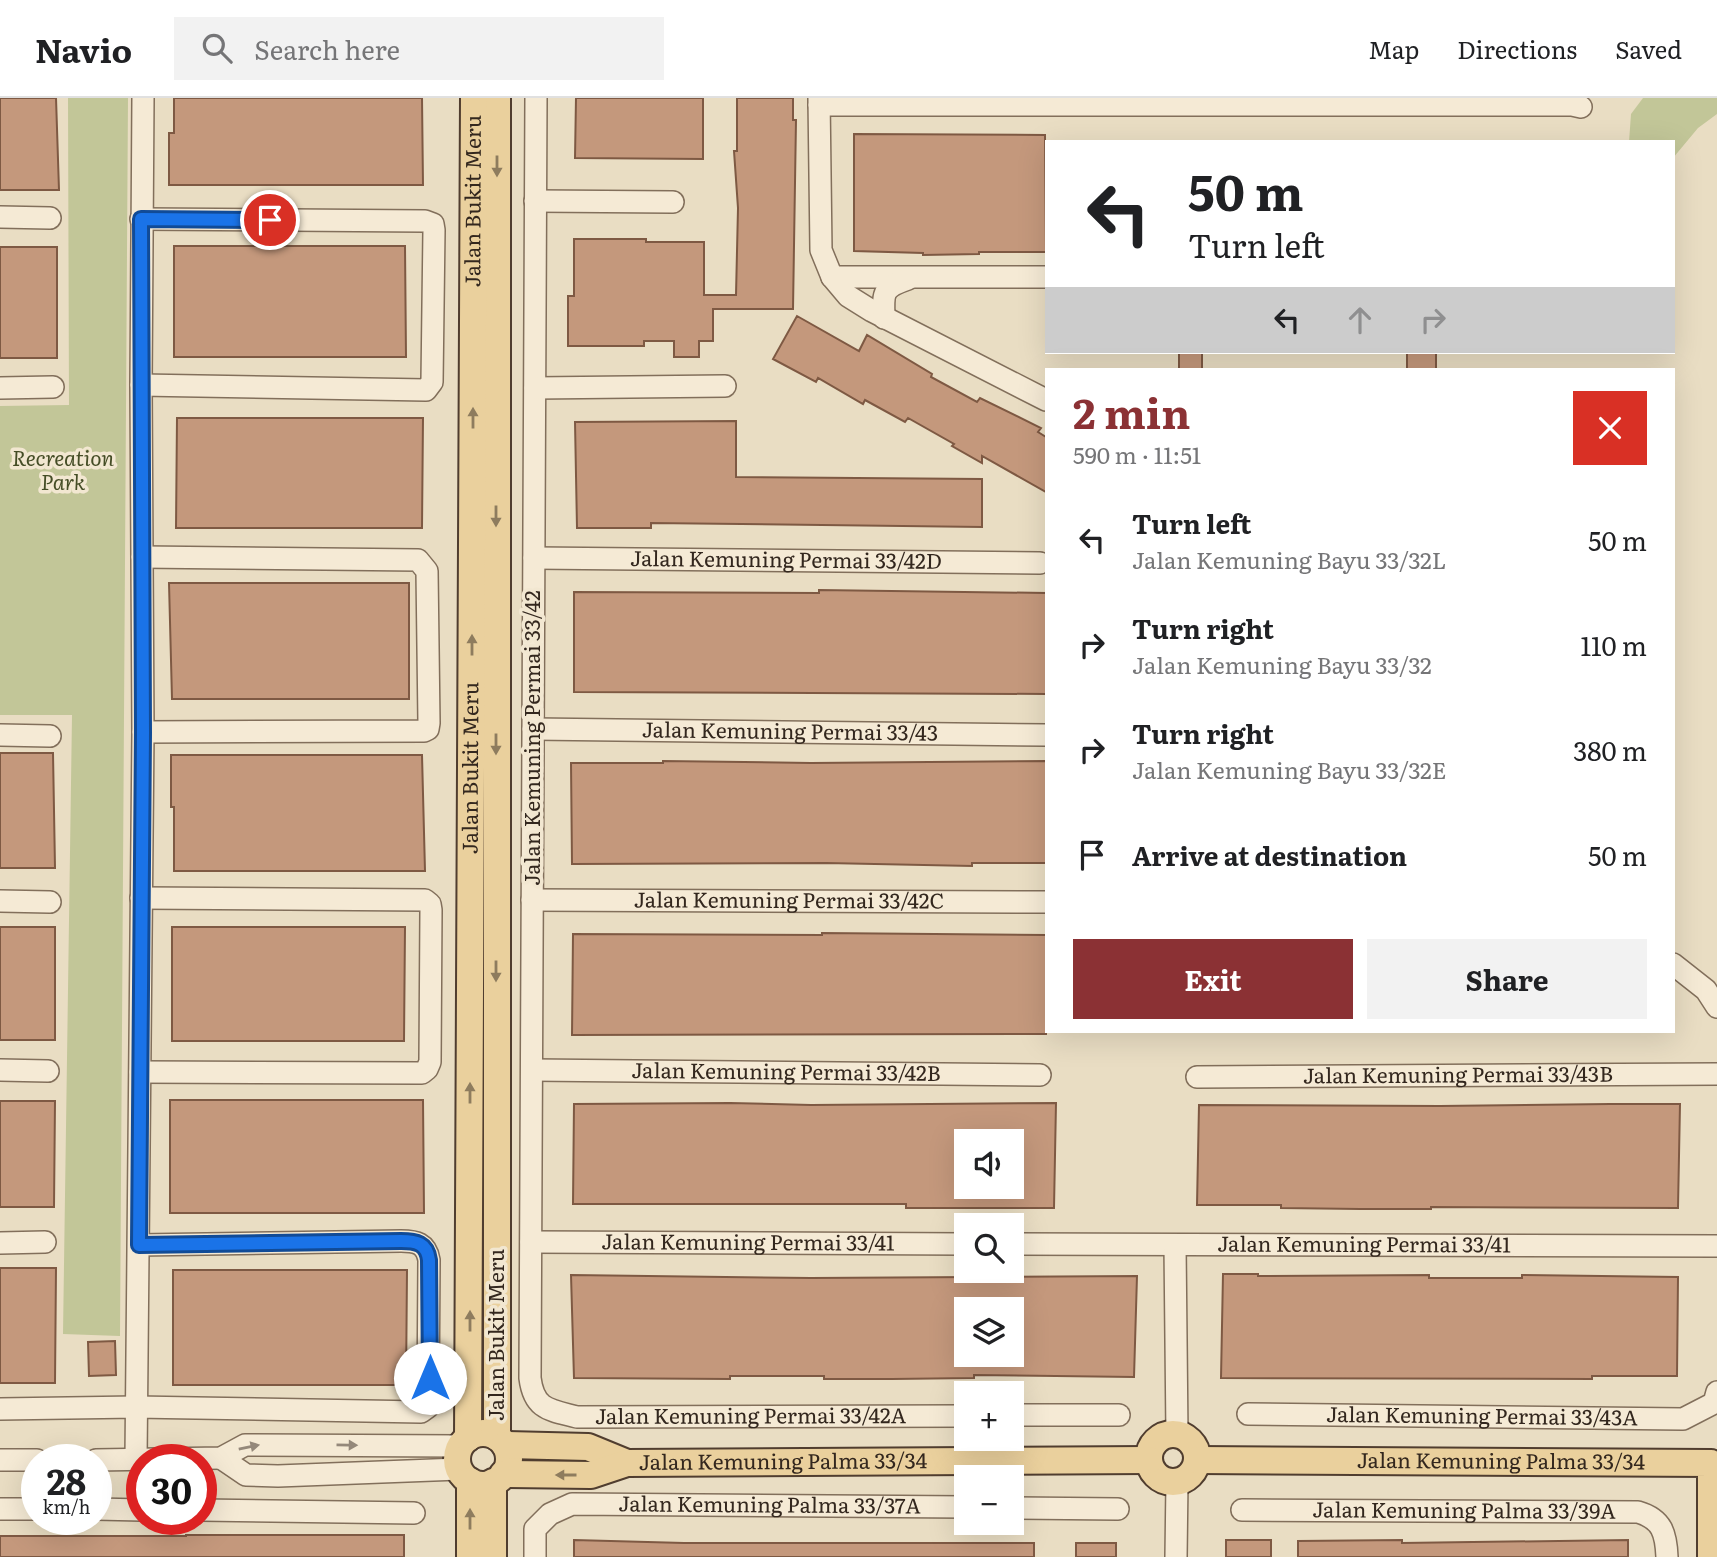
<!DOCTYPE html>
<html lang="en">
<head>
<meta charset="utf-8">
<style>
	:root { --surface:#fff; --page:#f2f2f2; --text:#202124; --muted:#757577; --line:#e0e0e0; --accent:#8b3134 }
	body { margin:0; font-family:Literata,serif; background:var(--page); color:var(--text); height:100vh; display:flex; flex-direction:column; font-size:26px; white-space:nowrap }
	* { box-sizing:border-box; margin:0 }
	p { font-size:23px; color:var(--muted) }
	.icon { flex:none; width:38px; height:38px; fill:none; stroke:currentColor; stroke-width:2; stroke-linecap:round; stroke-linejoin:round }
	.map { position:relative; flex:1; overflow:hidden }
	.details { position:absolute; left:1045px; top:270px; width:630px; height:665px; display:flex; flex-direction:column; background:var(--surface); border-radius:0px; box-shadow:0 7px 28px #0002 }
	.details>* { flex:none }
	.guide { position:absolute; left:1045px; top:42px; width:630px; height:214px; border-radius:0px; box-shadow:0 7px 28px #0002; background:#fff; color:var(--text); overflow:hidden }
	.fabs { position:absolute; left:954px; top:1031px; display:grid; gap:14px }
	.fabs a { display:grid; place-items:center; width:70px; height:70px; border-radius:0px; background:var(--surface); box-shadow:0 7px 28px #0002; font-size:35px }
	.speed { position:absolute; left:21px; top:1346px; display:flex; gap:14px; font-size:35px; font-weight:700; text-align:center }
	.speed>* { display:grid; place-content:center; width:91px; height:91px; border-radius:50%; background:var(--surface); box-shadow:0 7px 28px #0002; line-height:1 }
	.speed small { font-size:18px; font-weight:400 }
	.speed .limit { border:10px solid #d22; background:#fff; color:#111 }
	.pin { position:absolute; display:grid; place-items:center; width:60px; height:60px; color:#fff; margin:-30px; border:4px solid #fff; border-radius:50%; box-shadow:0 2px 7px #0007 }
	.me { position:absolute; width:77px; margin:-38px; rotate:0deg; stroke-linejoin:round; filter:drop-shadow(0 0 5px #0008) }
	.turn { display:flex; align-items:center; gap:24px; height:147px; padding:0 28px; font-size:32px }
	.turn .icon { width:91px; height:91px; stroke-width:2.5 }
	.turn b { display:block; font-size:49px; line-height:60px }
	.lanes { display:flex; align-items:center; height:66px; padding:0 28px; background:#0003; justify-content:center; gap:35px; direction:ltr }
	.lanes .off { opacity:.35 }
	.round { display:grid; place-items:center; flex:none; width:74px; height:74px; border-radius:0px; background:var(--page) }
	.overview { display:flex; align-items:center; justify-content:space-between; height:119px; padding:0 28px }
	h1 { font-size:42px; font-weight:700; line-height:52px; color:var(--accent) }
	.cta { display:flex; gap:14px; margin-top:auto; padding:14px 28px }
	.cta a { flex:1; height:80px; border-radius:0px; background:var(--accent); color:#fff; font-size:28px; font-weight:700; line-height:80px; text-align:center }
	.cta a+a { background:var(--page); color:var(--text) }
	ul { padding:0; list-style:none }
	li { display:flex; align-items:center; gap:21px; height:105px; padding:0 28px }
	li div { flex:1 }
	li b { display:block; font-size:26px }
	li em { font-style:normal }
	header { display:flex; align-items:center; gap:42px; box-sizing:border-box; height:98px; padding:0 35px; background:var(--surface); border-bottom:2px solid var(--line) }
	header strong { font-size:33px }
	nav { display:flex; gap:38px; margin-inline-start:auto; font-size:24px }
	.search { width:490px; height:63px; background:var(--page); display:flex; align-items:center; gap:18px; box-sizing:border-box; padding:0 24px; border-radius:0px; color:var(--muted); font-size:26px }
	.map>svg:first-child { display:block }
	.green { fill:#c2c698 }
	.building { fill:#c4987c; stroke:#7e5943; stroke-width:2; fill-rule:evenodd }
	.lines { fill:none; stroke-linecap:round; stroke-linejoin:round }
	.minor-casing { stroke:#826f5b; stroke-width:24 }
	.major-casing { stroke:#503d2f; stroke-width:30 }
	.minor { stroke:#f5ead5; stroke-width:21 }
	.major { stroke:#ead09d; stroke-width:26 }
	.oneway { fill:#8e7c5e }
	.oneway2 { fill:#94887a }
	.route-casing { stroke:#114b97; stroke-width:18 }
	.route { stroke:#1a73e8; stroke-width:12 }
	.labels { text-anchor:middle; stroke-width:7; stroke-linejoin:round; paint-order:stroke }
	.street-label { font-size:21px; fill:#33271e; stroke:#f2e7d1 }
	.park-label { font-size:21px; font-style:italic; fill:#454d26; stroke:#f2e7d1 }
</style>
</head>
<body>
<header>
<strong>Navio</strong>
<div class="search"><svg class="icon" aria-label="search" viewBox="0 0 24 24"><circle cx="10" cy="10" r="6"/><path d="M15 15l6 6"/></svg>Search here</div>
<nav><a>Map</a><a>Directions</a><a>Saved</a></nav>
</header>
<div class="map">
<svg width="1717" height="1459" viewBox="0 0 1717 1459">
	<rect width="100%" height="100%" fill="#e9ddc3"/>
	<path class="green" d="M68 0H128L120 1238 63 1236 72 617H0V308L69 307Z
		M1643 0H1717V16L1698 30 1673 60V44H1629L1631 16Z"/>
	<path class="building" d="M0 0H56L59 92H0Z
		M174 0H422L423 87H169V35H174Z
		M576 0H703V61L575 60Z
		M737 0H793V22H796L793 211H713V243H699V259H674V243H644V248H568V198H574V141H646V144H704V197H736L738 110 734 53H737Z
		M854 36 1045 37 1046 154H979V156L923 157V155L854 153Z
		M174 148H405L406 259H174Z
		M0 149H57V260H0Z
		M797 218 859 253 867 237 932 276 931 279 977 304 980 300 1041 330 1038 334 1046 339V394L982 358V365L952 348 954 346 908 320 905 324 865 302 863 306 818 280 816 284 773 261Z
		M1179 254H1202V271H1179Z
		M1407 254H1436V271H1407Z
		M177 320H423L422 430H176Z
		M736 323V379L982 381V429L651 425V430H577L575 324Z
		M169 485H409V601H172Z
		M819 492 1046 495V596L574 594V494L819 495Z
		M0 655H53L55 770H0Z
		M171 657H422L425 773H174V709H171Z
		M663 663 811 665 1046 663V765H972V768L826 765 572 766 571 665H663Z
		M0 829H55V942H0Z
		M172 829H405L404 943H172Z
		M822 835 1046 837V936L572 937 573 836 822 837Z
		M170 1002H423L424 1115H170Z
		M0 1003H55L54 1109H0Z
		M730 1005 811 1007 1056 1005 1054 1110H906V1106H573L574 1006ZM966 1043H1012V1088H966Z
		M1610 1006H1680L1678 1110 1431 1109V1111H1360L1281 1110V1107H1197L1199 1007 1440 1008Z
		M0 1170H56L55 1285H0Z
		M173 1172H407L406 1287H173Z
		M1223 1176H1258V1178L1429 1177V1180H1522V1177L1678 1179 1677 1278H1592V1281L1221 1280Z
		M571 1177 811 1180 1137 1178 1134 1279 974 1277V1280L892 1281H824V1278H730V1281L574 1280ZM966 1211H1012V1256H966Z
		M115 1243 116 1277 89 1278 88 1244Z
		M186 1437H404V1459H0V1438H186Z
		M574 1442 684 1445H1034V1459H574Z
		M1226 1442H1271V1459H1226Z
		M1402 1442V1445L1628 1442V1459H1298V1443Z
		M1076 1445H1116V1459H1076Z"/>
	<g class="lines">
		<g class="minor-casing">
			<g id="minor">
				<path id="s1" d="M536 0 530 1280C534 1312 550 1312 577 1319L966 1318"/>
				<path d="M819 0 821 152 832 179 848 198 872 213 1046 302"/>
				<path d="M819 7H1572L1581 9"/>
				<path d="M535 103 673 104"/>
				<path d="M0 119 50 120"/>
				<path d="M832 179H1046"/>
				<path d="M884 220C883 194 882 190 908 181"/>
				<path d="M141 287 426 292 432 284 434 132 433 126 425 123 141 121"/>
				<path d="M0 290 53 289"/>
				<path d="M535 290 725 288"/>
				<path d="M142 459 418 462 427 473 429 625 428 631 424 633 143 634"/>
				<path id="s2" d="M534 460 1040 465"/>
				<path id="s3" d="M533 631 1046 637"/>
				<path d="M0 637 50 638"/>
				<path id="s4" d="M532 802 1046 804"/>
				<path d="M0 803 50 804"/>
				<path d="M1673 866 1706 892 1717 909"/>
				<path d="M0 972 48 973"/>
				<path id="s5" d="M532 972 1040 977"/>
				<path d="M140 974 422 975 427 971 430 964 431 812 430 806 425 802 141 800"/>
				<path id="s6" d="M1197 979 1717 976"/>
				<path id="s7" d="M531 1144 966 1146"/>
				<path d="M0 1145 45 1144"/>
				<path id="s8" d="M1012 1146 1717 1148"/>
				<path d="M1175 1147 1177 1337"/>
				<path d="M0 1311 136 1309 421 1314 428 1309 429 1162C426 1145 416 1143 401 1143L139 1147"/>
				<path id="s9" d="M1248 1316 1683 1321 1714 1305 1717 1294"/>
				<path d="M1012 1317H1119"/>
				<path d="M221 1360 246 1377 278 1378 459 1371"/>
				<path d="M136 1361 143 634 141 287 143 0"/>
				<path d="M0 1362H37"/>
				<path d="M96 1362 221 1360 245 1347 460 1348"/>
				<path d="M1012 1410 1118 1411"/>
				<path d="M0 1411H37"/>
				<path d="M96 1411 142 1412"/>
				<path d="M201 1412 414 1415"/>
				<path id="s10" d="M1242 1412 1638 1414C1662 1421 1666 1435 1667 1459"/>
				<path id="s11" d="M535 1459V1431L550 1416 572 1406 966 1409"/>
				<path d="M1176 1459 1177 1384"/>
			</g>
		</g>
		<g class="major-casing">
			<g id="major">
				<path d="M497 0V1339"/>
				<circle cx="483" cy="1361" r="26"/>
				<circle cx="1173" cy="1360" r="24"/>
				<path id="s12" d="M468 1340 474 0"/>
				<path d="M505 1347 588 1349 627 1365"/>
				<path id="s13" d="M1197 1362 1711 1365V1459"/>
				<path id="s14" d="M503 1376 591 1377 627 1365 1149 1362"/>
				<path d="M493 1384V1459"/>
				<path d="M470 1459V1383"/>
			</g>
		</g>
		<use href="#minor" class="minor"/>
		<use href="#major" class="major"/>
	</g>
	<defs><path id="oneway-solid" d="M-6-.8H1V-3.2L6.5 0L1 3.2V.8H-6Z" transform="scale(1.75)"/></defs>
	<g class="oneway">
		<use href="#oneway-solid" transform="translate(497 68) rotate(90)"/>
		<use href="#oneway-solid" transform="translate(473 320) rotate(-90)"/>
		<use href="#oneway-solid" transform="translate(496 418) rotate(90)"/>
		<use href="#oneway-solid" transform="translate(472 547) rotate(-90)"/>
		<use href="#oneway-solid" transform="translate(496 646) rotate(90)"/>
		<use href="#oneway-solid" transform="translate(496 873) rotate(90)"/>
		<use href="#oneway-solid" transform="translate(470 995) rotate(-90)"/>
		<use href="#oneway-solid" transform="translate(470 1223) rotate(-90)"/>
		<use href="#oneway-solid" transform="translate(566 1377) rotate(-180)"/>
		<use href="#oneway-solid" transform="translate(470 1421) rotate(-90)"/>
	</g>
	<g class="oneway2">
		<use href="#oneway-solid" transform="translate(347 1347) rotate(1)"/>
		<use href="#oneway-solid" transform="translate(249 1349) rotate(-12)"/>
	</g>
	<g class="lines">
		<g class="route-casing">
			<path id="route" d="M270 122 141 121 143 634 139 1147 401 1143C416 1143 427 1145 429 1162L430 1280"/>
		</g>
		<use href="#route" class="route"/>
	</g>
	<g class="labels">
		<g class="street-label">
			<text dy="7" stroke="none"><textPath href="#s12" startOffset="1237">Jalan Bukit Meru</textPath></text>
			<text dy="7" stroke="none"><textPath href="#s2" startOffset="252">Jalan Kemuning Permai 33/42D</textPath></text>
			<text dy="7" stroke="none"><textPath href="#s3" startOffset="257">Jalan Kemuning Permai 33/43</textPath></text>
			<text transform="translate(533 640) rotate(-90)" y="7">Jalan Kemuning Permai 33/42</text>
			<text dy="7" stroke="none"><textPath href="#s12" startOffset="670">Jalan Bukit Meru</textPath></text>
			<text dy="7" stroke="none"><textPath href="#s4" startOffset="257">Jalan Kemuning Permai 33/42C</textPath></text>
			<text dy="7" stroke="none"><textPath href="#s5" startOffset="254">Jalan Kemuning Permai 33/42B</textPath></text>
			<text dy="7" stroke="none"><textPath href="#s6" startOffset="261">Jalan Kemuning Permai 33/43B</textPath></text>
			<text dy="7" stroke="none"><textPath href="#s7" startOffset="217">Jalan Kemuning Permai 33/41</textPath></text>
			<text dy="7" stroke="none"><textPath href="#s8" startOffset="352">Jalan Kemuning Permai 33/41</textPath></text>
			<text transform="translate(497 1237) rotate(-90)" y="7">Jalan Bukit Meru</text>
			<text dy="7" stroke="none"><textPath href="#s1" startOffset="1521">Jalan Kemuning Permai 33/42A</textPath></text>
			<text dy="7" stroke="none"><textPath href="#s9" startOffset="234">Jalan Kemuning Permai 33/43A</textPath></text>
			<text dy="7" stroke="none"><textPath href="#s13" startOffset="304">Jalan Kemuning Palma 33/34</textPath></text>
			<text dy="7" stroke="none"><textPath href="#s14" startOffset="282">Jalan Kemuning Palma 33/34</textPath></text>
			<text dy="7" stroke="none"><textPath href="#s11" startOffset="271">Jalan Kemuning Palma 33/37A</textPath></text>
			<text dy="7" stroke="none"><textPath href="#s10" startOffset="222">Jalan Kemuning Palma 33/39A</textPath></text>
		</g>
		<g class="park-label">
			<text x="63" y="368">Recreation<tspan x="63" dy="24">Park</tspan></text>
		</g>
	</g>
</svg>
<div class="fabs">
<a><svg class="icon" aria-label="sound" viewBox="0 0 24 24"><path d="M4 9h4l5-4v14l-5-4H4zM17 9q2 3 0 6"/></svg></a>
<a><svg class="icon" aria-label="search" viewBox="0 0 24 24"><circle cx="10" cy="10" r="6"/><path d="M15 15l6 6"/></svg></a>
<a><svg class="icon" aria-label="layers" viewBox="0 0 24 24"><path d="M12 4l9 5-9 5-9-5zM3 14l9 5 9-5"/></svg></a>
<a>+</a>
<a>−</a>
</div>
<div class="speed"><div>28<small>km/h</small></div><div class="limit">30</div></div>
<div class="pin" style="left:270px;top:122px;background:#d93025"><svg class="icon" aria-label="arrive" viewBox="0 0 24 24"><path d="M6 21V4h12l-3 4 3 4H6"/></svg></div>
<svg class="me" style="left:430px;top:1280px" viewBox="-20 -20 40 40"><circle r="19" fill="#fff"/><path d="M0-13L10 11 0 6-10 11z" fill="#1a73e8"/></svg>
<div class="guide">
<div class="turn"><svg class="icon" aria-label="left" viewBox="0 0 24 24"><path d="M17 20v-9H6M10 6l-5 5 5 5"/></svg><div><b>50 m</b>Turn left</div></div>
<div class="lanes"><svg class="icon" aria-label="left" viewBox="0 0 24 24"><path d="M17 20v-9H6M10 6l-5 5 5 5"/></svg><svg class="icon off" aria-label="ahead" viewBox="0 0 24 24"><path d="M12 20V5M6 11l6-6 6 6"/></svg><svg class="icon off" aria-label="right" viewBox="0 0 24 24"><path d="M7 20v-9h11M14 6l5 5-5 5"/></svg></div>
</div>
<section class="details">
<div class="overview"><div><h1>2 min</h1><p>590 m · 11:51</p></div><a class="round" style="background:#d93025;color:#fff"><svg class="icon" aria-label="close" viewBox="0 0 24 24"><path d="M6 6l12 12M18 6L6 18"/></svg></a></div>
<ul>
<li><svg class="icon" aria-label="left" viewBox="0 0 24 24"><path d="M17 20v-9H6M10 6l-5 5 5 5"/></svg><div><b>Turn left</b><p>Jalan Kemuning Bayu 33/32L</p></div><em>50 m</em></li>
<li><svg class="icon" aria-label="right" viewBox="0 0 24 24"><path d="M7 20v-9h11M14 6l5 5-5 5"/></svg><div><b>Turn right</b><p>Jalan Kemuning Bayu 33/32</p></div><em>110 m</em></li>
<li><svg class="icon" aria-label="right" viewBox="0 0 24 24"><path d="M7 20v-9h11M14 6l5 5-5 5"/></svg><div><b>Turn right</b><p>Jalan Kemuning Bayu 33/32E</p></div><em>380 m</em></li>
<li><svg class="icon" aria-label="arrive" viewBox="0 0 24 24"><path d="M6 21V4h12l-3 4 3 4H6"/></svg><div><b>Arrive at destination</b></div><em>50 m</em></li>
</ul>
<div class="cta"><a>Exit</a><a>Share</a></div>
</section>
</div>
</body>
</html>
